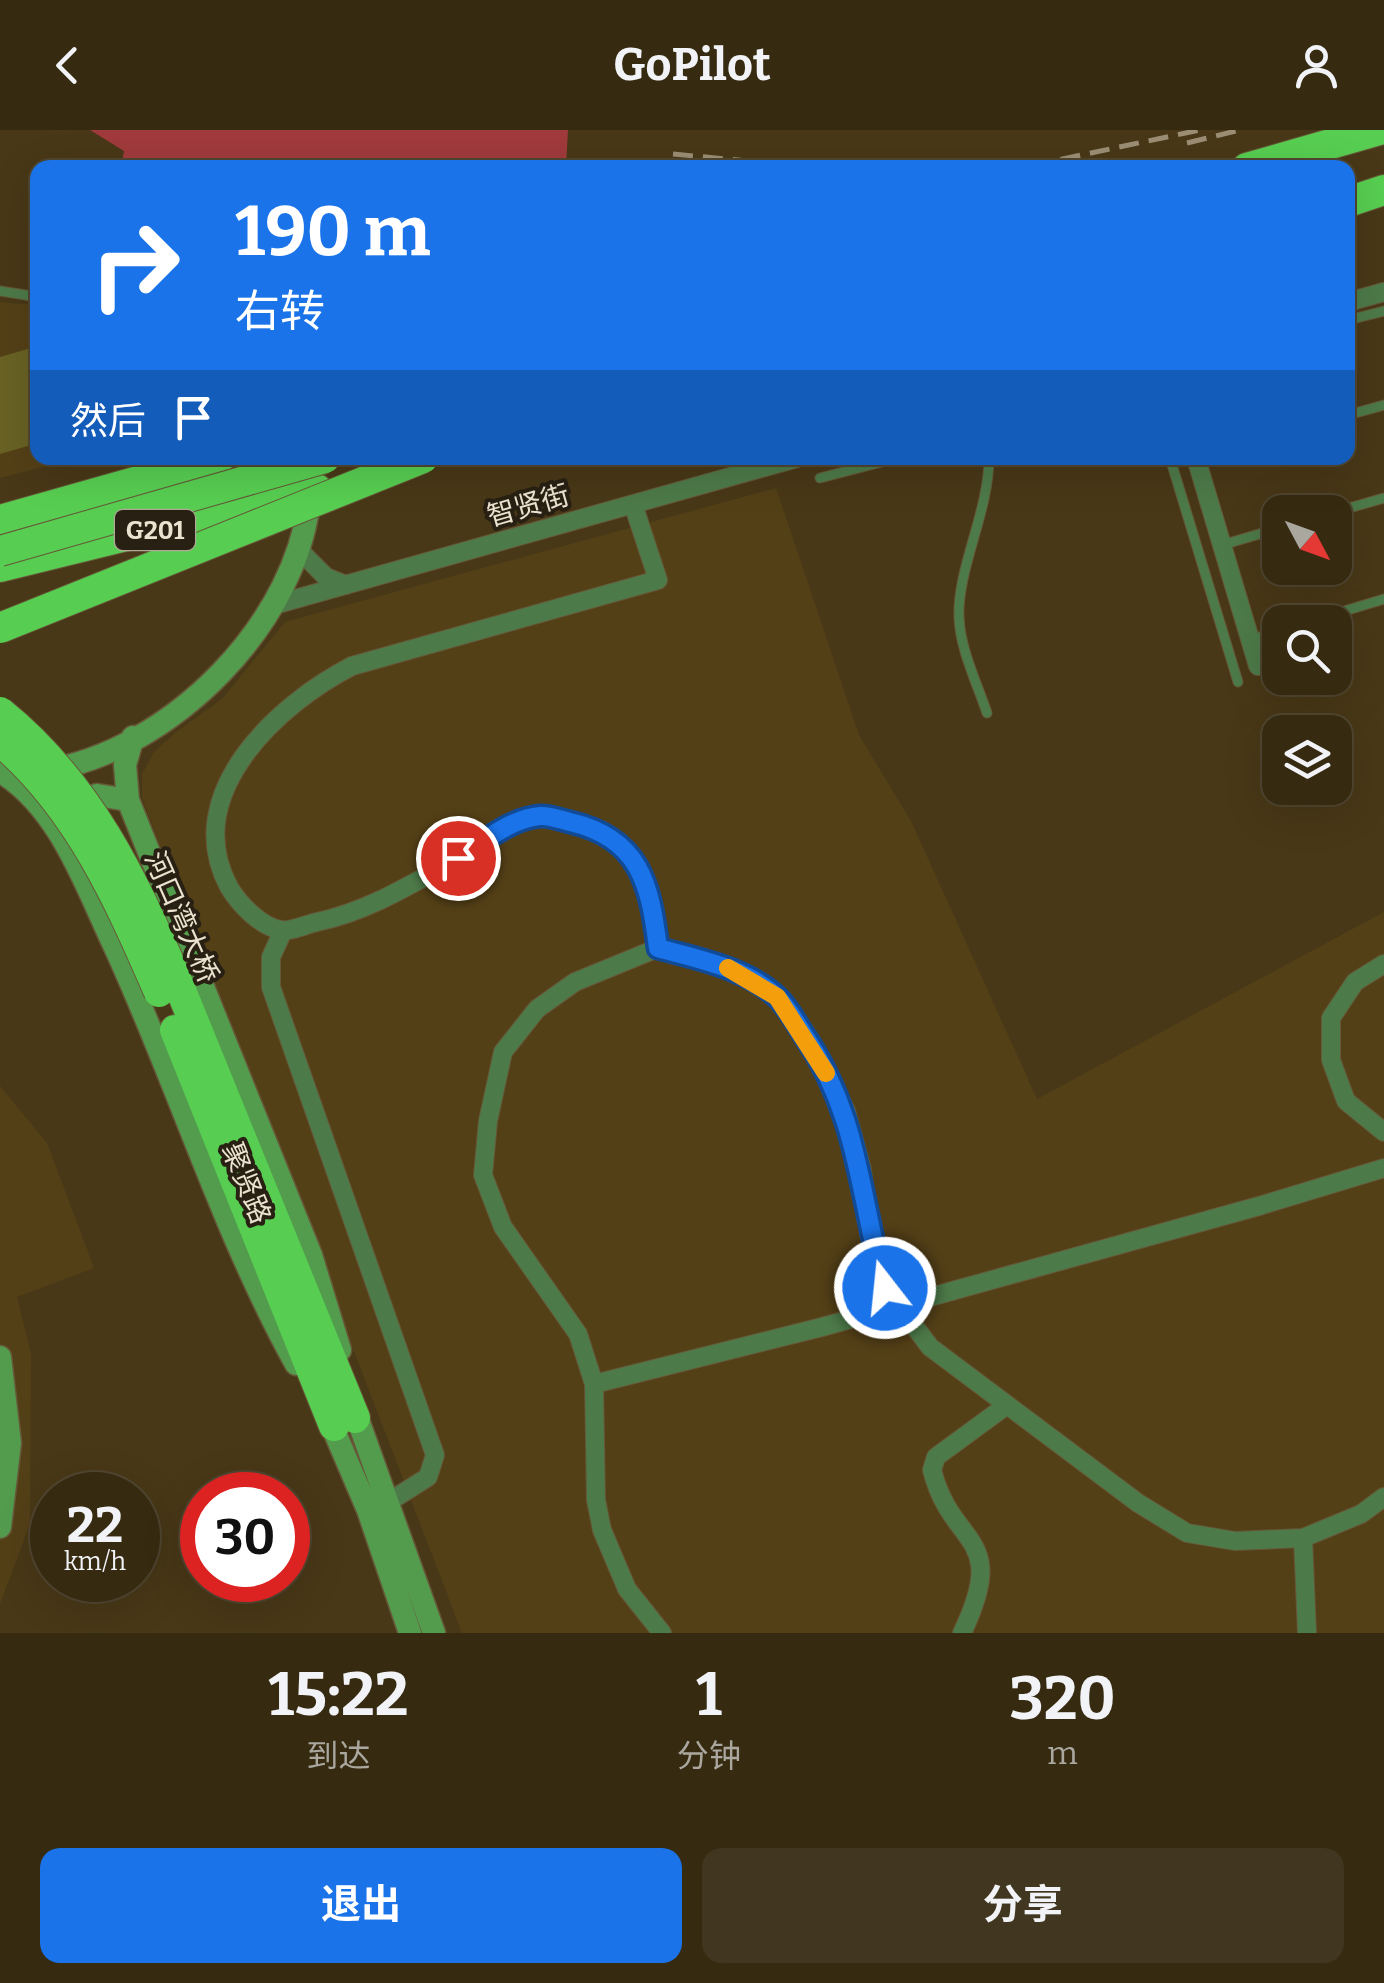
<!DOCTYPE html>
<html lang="zh">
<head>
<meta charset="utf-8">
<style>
	:root { --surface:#362a11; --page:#41361f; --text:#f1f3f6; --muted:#aaa79f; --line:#504631; --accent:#1a73e8 }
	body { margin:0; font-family:Bitter,"Noto Sans SC",serif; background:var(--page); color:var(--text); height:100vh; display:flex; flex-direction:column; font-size:38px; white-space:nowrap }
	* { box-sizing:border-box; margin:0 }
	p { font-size:32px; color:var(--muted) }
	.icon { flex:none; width:55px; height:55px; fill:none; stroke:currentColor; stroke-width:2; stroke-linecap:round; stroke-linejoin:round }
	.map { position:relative; height:1503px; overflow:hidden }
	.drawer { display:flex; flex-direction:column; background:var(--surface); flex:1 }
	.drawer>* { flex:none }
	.top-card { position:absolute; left:30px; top:30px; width:1325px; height:305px; border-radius:20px; box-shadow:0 10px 40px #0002,0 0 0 2px var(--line); background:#1a73e8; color:#fff; overflow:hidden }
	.needle { width:65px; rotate:131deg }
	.tools { position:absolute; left:1262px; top:365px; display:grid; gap:20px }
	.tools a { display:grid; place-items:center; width:90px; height:90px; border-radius:20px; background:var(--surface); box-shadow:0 10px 40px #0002,0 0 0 2px var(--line); font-size:50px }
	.speed { position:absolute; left:30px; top:1342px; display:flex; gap:20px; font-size:50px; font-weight:700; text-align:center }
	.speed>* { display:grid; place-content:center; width:130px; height:130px; border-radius:50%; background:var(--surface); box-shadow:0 10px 40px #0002,0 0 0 2px var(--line); line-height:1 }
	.speed small { font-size:25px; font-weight:400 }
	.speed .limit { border:15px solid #d22; background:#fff; color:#111 }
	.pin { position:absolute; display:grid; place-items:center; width:85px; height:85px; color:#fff; margin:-42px; border:5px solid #fff; border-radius:50%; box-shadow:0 2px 10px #0007 }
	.me { position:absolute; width:110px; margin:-55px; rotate:344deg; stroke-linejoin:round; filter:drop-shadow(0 0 8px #0008) }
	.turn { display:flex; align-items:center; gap:35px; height:210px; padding:0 40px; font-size:45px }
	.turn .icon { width:130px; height:130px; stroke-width:2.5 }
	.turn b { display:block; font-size:70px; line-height:85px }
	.then { display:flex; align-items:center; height:95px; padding:0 40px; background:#0003; gap:20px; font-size:38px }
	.eta { display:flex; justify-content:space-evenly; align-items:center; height:170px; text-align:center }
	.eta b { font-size:60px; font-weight:700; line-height:70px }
	.button { display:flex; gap:20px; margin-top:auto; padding:20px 40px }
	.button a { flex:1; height:115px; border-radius:20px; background:var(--accent); color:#fff; font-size:40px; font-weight:700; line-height:115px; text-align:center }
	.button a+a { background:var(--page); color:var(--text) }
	header { display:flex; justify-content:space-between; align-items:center; height:130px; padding:0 40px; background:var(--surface); font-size:45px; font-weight:700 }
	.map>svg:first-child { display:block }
	.built { fill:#544017 }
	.green { fill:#a03a3c }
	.building { fill:#696224 }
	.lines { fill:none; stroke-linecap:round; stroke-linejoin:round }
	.lane-casing { stroke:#665738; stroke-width:11 }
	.street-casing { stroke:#665738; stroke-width:20 }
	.secondary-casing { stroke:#665738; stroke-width:25 }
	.highway-casing { stroke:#665738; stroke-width:32 }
	.lane { stroke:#4d7a49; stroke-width:9 }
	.street { stroke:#4d7a49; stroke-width:18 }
	.secondary { stroke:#539c4e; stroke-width:22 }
	.highway { stroke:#57ce51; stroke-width:30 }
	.rail { stroke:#9b8e74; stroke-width:5; stroke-dasharray:20 10; stroke-linecap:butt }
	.street-bridge-casing { stroke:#665738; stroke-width:20; stroke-linecap:butt }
	.highway-bridge-casing { stroke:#665738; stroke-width:32; stroke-linecap:butt }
	.street-bridge { stroke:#4d7a49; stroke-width:18 }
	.highway-bridge { stroke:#57ce51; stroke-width:30 }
	.route-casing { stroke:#114b97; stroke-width:25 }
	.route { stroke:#1a73e8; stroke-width:18 }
	.slow { stroke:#f59e0b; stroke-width:18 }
	.labels { text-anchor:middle; stroke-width:8; stroke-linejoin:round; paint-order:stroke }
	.shield { fill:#282013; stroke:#b1a897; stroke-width:2.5 }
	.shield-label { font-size:25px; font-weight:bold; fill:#ece2d0 }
	.street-label { font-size:28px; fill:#ece2d0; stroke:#282013 }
</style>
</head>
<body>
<header><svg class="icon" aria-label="back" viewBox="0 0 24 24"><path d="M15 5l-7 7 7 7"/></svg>GoPilot<svg class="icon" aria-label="person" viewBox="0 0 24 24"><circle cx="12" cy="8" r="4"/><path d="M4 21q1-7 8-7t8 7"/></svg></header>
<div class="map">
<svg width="1384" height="1503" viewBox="0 0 1384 1503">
	<rect width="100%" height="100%" fill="#483817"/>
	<path class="built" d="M0 172 37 175 38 328H79L0 348Z
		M776 358 859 605 911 691 1037 969 1384 782V1503H462L142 668V644L154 622 176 602 222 569 285 492Z
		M0 956 47 1013 94 1138 17 1167 31 1224 30 1394 0 1474Z"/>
	<path class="green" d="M90 0H568L566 37 121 38 124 21Z"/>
	<path class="building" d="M38 216V313L0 324V227Z"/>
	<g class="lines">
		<g class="lane-casing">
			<path id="lane" d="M0 161 38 167
				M1348 190 1384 181
				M1348 285 1384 275
				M1170 328 1238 552
				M820 348 897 328
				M1335 382 1384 368
				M1222 415 1280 398
				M1308 492 1384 469
				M1250 510 1280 501
				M987 583C977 553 960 519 959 487 957 440 989 381 989 328"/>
		</g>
		<g class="street-casing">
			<path id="street" d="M1348 172 1384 162
				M1196 328 1258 536
				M633 374 658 450 352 536C278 574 179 664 229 757 239 774 261 797 281 800 290 802 307 794 317 792 368 781 410 755 455 730 481 715 511 685 542 686 556 686 573 693 587 696 643 709 652 771 658 818
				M300 421 326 447 346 455
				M274 475 797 328
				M283 801 271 827V857L435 1325 428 1347 387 1373
				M1384 834 1355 852 1331 888V930L1346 971 1384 1002
				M1259 1076 1384 1038
				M594 1254 822 1197
				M1303 1408 1307 1503
				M662 1503 627 1459 602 1400 596 1370 594 1254 578 1204 503 1097 483 1045 488 991 503 922 537 879 575 852 658 818 723 835 777 867 818 925 846 981 862 1040 869 1104 885 1157 930 1217 1138 1373 1187 1403 1235 1411 1303 1408 1361 1384 1384 1367
				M962 1503C1010 1403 952 1419 932 1340L936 1327 1007 1275"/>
		</g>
		<g class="secondary-casing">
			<path id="secondary" d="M133 607 125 635 128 670 311 1125 340 1220
				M43 641C171 623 302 489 310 361
				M1 642C59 677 85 754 113 813 177 951 222 1100 296 1234
				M70 676 97 665 128 670
				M0 1227 10 1313 0 1397
				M353 1276 434 1503
				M326 1282 368 1380 410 1503"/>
		</g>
		<g class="highway-casing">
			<path id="highway" d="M1247 38 1379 0
				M1348 72 1384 60
				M0 390 220 328
				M0 437 317 359
				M178 853 355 1288
				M175 900 334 1296"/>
		</g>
		<use href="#lane" class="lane"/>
		<use href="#street" class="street"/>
		<use href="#secondary" class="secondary"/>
		<use href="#highway" class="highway"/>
		<path class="rail" d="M1187 13 1240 0
			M673 24 822 38
			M971 38 1053 31 1200 0"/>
		<g class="street-bridge-casing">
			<path id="street-bridge" d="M822 1197 1259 1076"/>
		</g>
		<g class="highway-bridge-casing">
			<path id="highway-bridge" d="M0 421 325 328
				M0 498 423 328
				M0 582C88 653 135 750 178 853
				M0 611C78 677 119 770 159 862"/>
		</g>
		<use href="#street-bridge" class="street-bridge"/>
		<use href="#highway-bridge" class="highway-bridge"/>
	</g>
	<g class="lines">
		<g class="route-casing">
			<path id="route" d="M458 728C482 713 511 688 540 686 549 685 561 690 570 692 640 708 650 754 658 818 698 829 746 838 777 867 788 877 796 893 804 905 860 987 859 1067 885 1158"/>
		</g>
		<use href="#route" class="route"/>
		<path class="slow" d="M728 838 777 867 826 943"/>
	</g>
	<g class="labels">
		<rect class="shield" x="115" y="380" width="80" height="40" rx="8"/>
		<g class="shield-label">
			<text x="155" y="409">G201</text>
		</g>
		<g class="street-label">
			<text transform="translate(528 375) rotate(-16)" y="10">智贤街</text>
			<text transform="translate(182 787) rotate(66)" y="10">河口湾大桥</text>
			<text transform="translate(247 1053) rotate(68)" y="10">聚贤路</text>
		</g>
	</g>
</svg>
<div class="tools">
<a><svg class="needle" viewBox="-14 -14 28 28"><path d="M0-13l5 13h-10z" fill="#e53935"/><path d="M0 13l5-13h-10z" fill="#aaa79f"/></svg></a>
<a><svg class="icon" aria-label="search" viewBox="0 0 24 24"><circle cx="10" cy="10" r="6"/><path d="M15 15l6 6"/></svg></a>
<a><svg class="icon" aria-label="layers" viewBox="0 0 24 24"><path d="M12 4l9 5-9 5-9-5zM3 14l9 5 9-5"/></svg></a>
</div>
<div class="speed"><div>22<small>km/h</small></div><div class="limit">30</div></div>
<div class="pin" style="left:458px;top:728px;background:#d93025"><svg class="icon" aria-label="arrive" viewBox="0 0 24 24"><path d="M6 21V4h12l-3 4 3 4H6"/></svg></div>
<svg class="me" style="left:885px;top:1158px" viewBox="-20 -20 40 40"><circle r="17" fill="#1a73e8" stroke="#fff" stroke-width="3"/><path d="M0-11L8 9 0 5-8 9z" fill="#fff"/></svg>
<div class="top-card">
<div class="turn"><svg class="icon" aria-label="right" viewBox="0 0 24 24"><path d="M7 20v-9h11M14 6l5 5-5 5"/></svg><div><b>190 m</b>右转</div></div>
<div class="then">然后<svg class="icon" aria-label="arrive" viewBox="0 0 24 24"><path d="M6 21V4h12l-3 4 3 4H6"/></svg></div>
</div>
</div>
<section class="drawer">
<div class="eta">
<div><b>15:22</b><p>到达</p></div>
<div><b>1</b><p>分钟</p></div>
<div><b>320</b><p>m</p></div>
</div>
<div class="button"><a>退出</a><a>分享</a></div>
</section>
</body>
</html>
